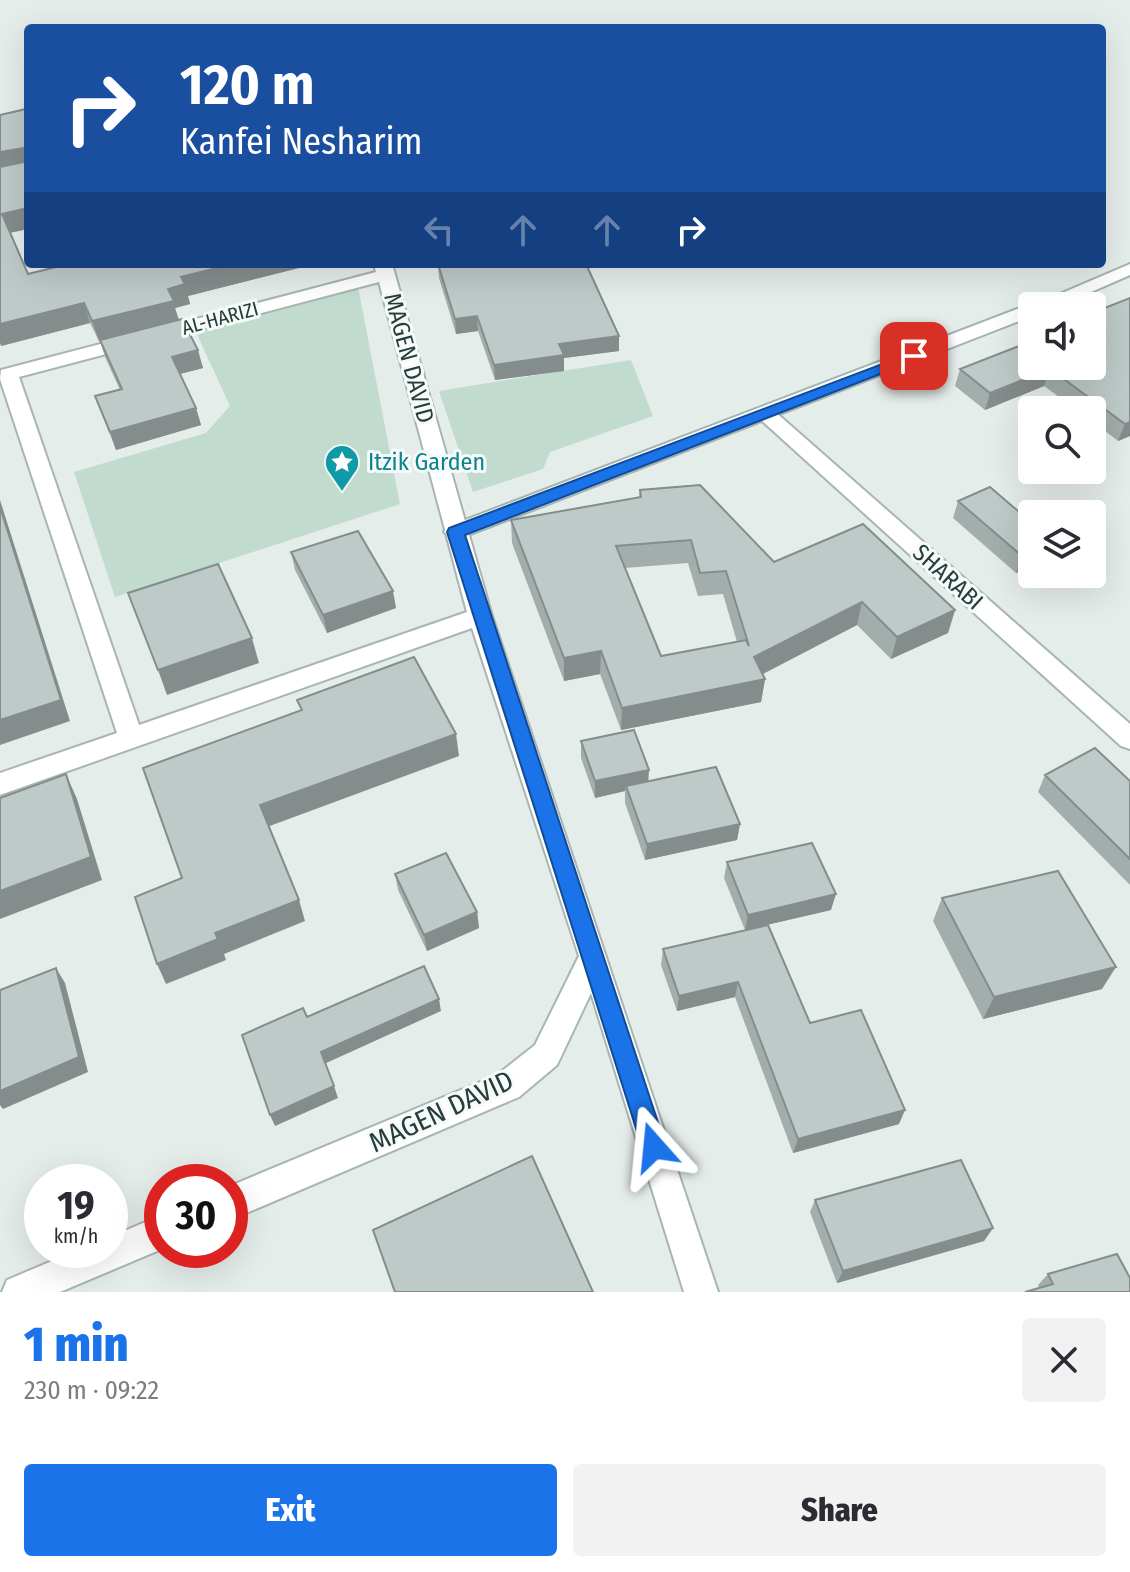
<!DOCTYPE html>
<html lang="en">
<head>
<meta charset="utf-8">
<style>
	:root { --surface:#fff; --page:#f2f2f3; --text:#2b2b33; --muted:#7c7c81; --accent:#1a73e8 }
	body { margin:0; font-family:"Fira Sans Condensed",sans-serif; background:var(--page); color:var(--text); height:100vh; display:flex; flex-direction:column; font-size:30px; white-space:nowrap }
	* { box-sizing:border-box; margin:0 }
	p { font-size:26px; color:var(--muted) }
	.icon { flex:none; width:44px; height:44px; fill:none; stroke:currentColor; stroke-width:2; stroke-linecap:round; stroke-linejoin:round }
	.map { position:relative; height:1292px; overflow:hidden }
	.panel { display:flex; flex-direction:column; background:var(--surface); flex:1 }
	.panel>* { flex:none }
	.banner { position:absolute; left:24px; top:24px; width:1082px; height:244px; border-radius:8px; box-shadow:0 8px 32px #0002; background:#1a4fa0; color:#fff; overflow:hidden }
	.controls { position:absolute; left:1018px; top:292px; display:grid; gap:16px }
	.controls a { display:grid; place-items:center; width:88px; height:88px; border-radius:8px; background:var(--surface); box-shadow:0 8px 32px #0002; font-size:40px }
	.speed { position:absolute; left:24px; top:1164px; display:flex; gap:16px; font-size:40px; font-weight:700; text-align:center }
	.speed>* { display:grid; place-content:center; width:104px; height:104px; border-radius:50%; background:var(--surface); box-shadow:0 8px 32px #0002; line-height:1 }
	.speed small { font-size:20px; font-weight:400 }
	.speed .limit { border:12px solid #d22; background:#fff; color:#111 }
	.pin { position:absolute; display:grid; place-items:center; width:68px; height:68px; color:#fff; margin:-34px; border-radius:16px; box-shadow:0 4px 12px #0006 }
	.me { position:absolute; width:88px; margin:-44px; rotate:342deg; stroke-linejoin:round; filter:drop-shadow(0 0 6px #0008) }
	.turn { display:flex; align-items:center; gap:28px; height:168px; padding:0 24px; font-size:36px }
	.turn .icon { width:104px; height:104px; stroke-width:2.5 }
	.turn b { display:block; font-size:56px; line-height:68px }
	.lanes { display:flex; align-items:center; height:76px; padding:0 24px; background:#0003; justify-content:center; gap:40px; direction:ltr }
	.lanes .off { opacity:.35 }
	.round { display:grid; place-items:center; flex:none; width:84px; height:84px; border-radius:8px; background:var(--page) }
	.head { display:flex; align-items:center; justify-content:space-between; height:136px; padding:0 24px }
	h1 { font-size:48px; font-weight:800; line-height:60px; color:var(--accent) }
	.action { display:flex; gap:16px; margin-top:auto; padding:16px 24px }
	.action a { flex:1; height:92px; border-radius:8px; background:var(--accent); color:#fff; font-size:32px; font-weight:800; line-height:92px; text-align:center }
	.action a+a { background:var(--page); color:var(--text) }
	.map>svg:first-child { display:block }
	.green { fill:#c1dbce }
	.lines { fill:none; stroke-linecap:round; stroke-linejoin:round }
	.street-casing { stroke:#a8b5b3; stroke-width:4 }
	.secondary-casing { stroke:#a2b4b2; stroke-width:4 }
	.street { fill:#fff; fill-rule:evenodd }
	.secondary { fill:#fff; fill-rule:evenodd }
	.wall { fill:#a3aeac; fill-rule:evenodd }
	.shaded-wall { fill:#858d8c }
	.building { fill:#becac8; stroke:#858d8c; stroke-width:2; fill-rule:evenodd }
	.route { fill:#1a73e8; stroke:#114b97; stroke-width:2 }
	.labels { text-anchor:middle; stroke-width:6; stroke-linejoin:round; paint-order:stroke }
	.far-street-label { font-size:20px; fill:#263d3c; stroke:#f6faf8 }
	.street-label { font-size:24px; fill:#263d3c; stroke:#f6faf8 }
	.culture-label { font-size:24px; fill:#0d838f; stroke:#f6faf8; text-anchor:start }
	.near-street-label { font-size:28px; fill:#263d3c; stroke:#f6faf8 }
</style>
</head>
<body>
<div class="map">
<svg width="1130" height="1292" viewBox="0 0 1130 1292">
	<rect width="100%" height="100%" fill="#e5edeb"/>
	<path class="green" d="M358 287 400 504 115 597 74 472 206 433 230 406 195 330Z
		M631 360 653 416 550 452 543 469 473 492 439 391Z"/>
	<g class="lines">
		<g class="street-casing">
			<path id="street" d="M374 264H392L492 616 718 1292H684L591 993 557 1065 519 1097 230 1220V1186L497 1075 535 1045 579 956 472 628 0 795V773L117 733 0 379 1 370 376 272ZM379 282 467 612 139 725 19 377Z
				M766 408 773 410 1130 724V749L1121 746 759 418 756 414Z
				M162 1215V1249L60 1292H2L7 1280 78 1250H110V1237Z"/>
		</g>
		<g class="secondary-casing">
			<path id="secondary" d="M1130 264V275L1059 306H1032V316L463 537 455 540 444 532 447 527 1025 306 1034 305Z"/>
		</g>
		<use href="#street" class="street"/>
		<use href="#secondary" class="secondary"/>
	</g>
	<path class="wall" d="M28 113V229L10 233 28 274 303 267 188 296 190 304 175 308 178 320 203 368 180 374 196 408 201 425 116 450 95 396 120 390 105 357 100 341H99L90 323 1 346 0 342V115Z
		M438 264 619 336V351L564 358V371L495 380 478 331 456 334 439 278Z
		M1130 298V436L1118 441 1092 421V410H1077L1044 386 985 410 955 386 960 369 1032 366Z
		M640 490 774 562 955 610 948 633 891 659 857 625 763 674 765 679 761 702 621 730 600 674 564 681 512 543 511 520 639 497ZM688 563 698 596 723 594 737 642 661 656 625 568Z
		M958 501 1032 523V566L1016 573 953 518Z
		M291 552 396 608 327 633 295 570Z
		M581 741 648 782 740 824 737 840 645 860 625 803V791L595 798 581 758Z
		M1045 775 1130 781V885L1038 792Z
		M727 862 831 910 745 930 724 878Z
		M395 874 477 912 479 928 427 951 398 890Z
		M942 898 1102 989 983 1019 933 921Z
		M768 925 810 1023 899 1124 793 1153 735 997 677 1011 661 965 663 949Z
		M815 1200 993 1228 984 1241 837 1283 810 1212Z
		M1048 1274 1130 1278 1039 1288 1038 1285Z"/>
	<path class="shaded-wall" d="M24 148 28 161 0 173V152Z
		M28 208V229L8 233 2 214Z
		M233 264H303V267L188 296 190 304 175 308 179 320 99 341 92 321 168 289 181 277Z
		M84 303 90 323 1 346 0 342V324Z
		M477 316 478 331 456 334 455 319Z
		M619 336V351L564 358V371L495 380 494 365 559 344Z
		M198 350 203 368 176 375 172 357Z
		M1050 369 1044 386 985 410 990 393Z
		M196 408 201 425 116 450 110 432Z
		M1130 422V436L1118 441 1125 424Z
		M0 500 70 721 0 745Z
		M1032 551V566L1016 573 1022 556Z
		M393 591 396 608 327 633 323 615Z
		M862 602 857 625 751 680 754 657Z
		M955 610 948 633 891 659 897 637Z
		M252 638 259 663 167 695 158 670Z
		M601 651 600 674 564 681V658Z
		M765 679 761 702 621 730 622 708Z
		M456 734 459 756 267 827 260 805Z
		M649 770 648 787 626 786 625 791 595 798V781Z
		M66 774 77 799 102 880 0 919V891Z
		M740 824 737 840 645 860 647 844Z
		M836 894 831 910 745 930 748 915Z
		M299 900 305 921 224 954 226 960 166 984 157 964 215 933Z
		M477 912 479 928 427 951 424 935Z
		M1116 967 1102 989 983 1019 994 997Z
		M56 968 65 983 88 1072 3 1109 0 1105V1091Z
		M738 982 735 997 677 1011 679 996Z
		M439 999 441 1011 324 1064 321 1052Z
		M334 1086 338 1098 275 1126 270 1115Z
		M905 1110 899 1124 793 1153 798 1139Z
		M993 1228 984 1241 837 1283 843 1271Z"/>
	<path class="building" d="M26 109 28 113V208L2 214 28 274 68 264H233L181 277 185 284 168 289 174 301 92 321 84 303 0 324V167L24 162V148L0 152V115Z
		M438 264H586L619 336 559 344 564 355 494 365 477 316 455 319Z
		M1130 298V422L1125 424 1050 369 990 393 960 369 1032 341V366H1092V313Z
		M182 319 198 350 172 357 196 408 110 432 95 396 122 389 100 340Z
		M700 485 774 562 863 524 955 610 897 637 862 602 754 657 765 679 622 708 601 651 564 658 511 520 641 497 640 490ZM691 540 700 573 726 571 749 646 746 640 661 656 616 546Z
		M990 487 1032 523V551L1022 556 958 501Z
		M0 507 61 700 0 720Z
		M358 531 393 591 323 615 291 552Z
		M218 564 252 638 158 670 128 593Z
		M414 657 456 734 260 805 299 900 215 933 218 939 157 964 135 897 182 878 143 768 302 710 297 700Z
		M634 730 649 770 595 781 581 741Z
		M1095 748 1130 781V859L1045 775Z
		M716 767 740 824 647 844 626 786Z
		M66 774 91 857 0 891V798Z
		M812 843 836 894 748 915 727 862Z
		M446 853 477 912 424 935 395 874Z
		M1058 871 1116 967 994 997 942 898Z
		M768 925 810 1023 861 1010 905 1110 798 1139 738 982 679 996 663 949Z
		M424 966 439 999 321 1052 334 1086 270 1115 242 1035 303 1008 307 1017Z
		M56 968 79 1057 0 1091V990Z
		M532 1156 593 1292H395L373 1230Z
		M961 1160 993 1228 843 1271 815 1200Z
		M1117 1254 1130 1278V1292H1025L1053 1284 1048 1274Z"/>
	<path class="route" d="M914 352 919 353V359L465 535 666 1147 663 1155 654 1159 646 1155 642 1147 447 532 449 528Z"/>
	<defs>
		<g id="sight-pin" transform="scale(1.8)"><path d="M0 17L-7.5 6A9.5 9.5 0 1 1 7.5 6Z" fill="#0f9aa8" stroke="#f6faf8"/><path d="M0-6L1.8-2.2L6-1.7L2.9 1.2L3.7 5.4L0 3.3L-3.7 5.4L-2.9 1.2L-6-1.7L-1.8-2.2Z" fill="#fff"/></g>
	</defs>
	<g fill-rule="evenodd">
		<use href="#sight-pin" x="342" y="462"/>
	</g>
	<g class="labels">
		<g class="far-street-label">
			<text transform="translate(220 318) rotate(-15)" y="7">AL-HARIZI</text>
		</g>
		<g class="street-label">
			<text transform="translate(409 358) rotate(75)" y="8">MAGEN DAVID</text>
			<text transform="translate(948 577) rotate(42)" y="8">SHARABI</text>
		</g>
		<g class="culture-label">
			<text x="368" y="470">Itzik Garden</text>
		</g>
		<g class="near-street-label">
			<text transform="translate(441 1111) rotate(-25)" y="10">MAGEN DAVID</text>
		</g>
	</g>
</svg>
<div class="controls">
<a><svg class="icon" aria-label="sound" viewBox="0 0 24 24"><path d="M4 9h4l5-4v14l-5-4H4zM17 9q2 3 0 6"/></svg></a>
<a><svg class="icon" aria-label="search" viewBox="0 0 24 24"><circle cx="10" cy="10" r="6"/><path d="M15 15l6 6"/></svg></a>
<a><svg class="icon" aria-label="layers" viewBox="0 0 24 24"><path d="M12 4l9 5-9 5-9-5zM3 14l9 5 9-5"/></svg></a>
</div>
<div class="speed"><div>19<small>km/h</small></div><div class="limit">30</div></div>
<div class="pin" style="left:914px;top:356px;background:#d93025"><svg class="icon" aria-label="arrive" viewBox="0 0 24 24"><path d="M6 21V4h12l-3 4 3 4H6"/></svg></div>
<svg class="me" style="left:654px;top:1147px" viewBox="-20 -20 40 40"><path d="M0-17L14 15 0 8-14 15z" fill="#1a73e8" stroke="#fff" stroke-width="4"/></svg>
<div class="banner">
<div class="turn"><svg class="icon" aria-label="right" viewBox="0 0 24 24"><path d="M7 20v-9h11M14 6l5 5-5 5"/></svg><div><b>120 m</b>Kanfei Nesharim</div></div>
<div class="lanes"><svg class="icon off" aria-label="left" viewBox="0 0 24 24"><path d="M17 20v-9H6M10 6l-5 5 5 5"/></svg><svg class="icon off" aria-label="ahead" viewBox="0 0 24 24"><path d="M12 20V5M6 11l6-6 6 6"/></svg><svg class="icon off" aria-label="ahead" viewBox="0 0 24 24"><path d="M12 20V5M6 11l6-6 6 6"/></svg><svg class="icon" aria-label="right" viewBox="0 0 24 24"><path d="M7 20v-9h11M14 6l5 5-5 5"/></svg></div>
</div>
</div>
<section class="panel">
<div class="head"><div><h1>1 min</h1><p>230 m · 09:22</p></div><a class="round"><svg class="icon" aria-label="close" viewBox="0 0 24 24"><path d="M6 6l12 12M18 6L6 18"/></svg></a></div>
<div class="action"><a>Exit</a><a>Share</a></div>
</section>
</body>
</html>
